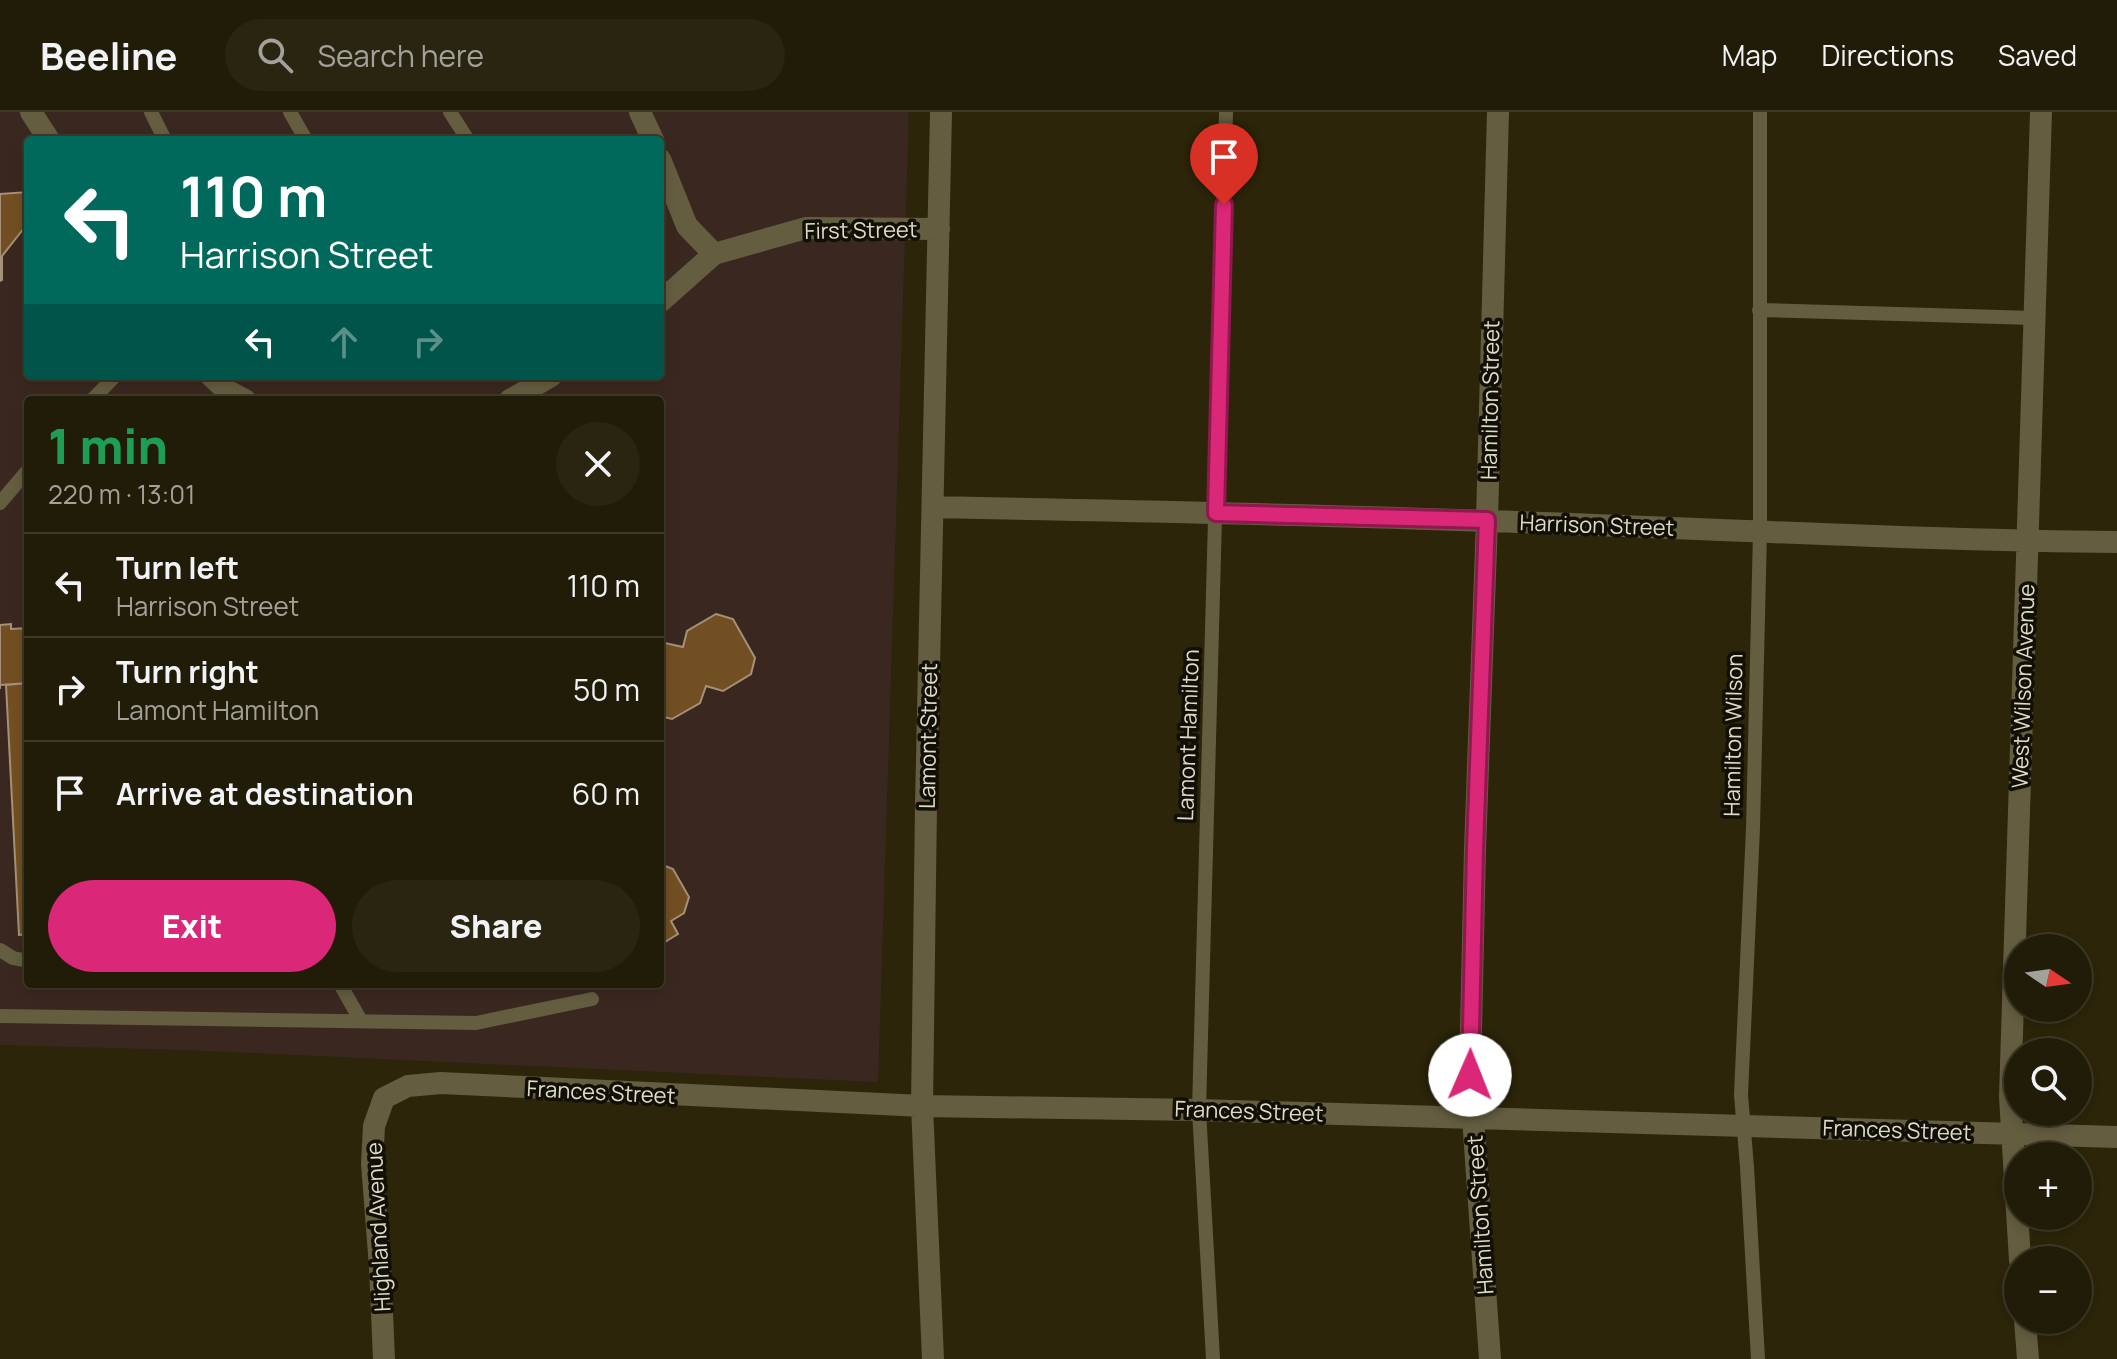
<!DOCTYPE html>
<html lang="en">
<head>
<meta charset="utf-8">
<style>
	:root { --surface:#211c07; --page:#292511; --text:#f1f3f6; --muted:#a2a19b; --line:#3e3a28; --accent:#db2777 }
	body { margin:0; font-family:Manrope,sans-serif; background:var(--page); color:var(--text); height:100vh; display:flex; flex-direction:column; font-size:30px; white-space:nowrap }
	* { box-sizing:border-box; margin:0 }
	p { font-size:26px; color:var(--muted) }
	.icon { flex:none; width:44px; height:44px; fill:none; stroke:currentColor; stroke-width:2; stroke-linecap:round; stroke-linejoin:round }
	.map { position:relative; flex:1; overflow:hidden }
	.details { position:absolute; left:24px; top:284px; width:640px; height:592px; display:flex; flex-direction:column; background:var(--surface); border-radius:8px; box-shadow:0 4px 12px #0003,0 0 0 2px var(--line) }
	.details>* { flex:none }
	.hud { position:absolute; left:24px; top:24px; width:640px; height:244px; border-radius:8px; box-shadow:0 4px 12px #0003,0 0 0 2px var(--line); background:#00695c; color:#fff; overflow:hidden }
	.needle { width:52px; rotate:103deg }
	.tools { position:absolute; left:2004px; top:822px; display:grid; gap:16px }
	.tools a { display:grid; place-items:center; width:88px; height:88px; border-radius:50%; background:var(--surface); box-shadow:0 4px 12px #0003,0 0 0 2px var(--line); font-size:40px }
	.pin { position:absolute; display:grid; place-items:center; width:68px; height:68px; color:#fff; margin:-82px -34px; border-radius:50% 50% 50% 0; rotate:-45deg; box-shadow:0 0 8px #0007 }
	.pin .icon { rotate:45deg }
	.me { position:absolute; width:88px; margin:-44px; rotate:1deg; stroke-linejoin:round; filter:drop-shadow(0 0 6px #0008) }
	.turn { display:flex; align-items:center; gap:28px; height:168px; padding:0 24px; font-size:36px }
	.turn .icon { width:104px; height:104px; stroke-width:2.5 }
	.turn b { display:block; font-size:56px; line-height:68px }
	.lanes { display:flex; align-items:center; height:76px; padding:0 24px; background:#0003; justify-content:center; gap:40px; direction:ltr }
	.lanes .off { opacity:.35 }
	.round { display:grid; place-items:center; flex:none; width:84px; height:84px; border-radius:42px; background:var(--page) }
	.summary { display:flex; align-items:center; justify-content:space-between; height:136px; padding:0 24px }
	h1 { font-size:48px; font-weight:800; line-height:60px; color:#1e9e55 }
	.button { display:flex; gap:16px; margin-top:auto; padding:16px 24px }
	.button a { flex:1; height:92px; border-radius:48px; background:var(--accent); color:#fff; font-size:32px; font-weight:800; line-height:92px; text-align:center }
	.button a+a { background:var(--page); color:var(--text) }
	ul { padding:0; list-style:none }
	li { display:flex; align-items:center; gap:24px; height:104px; padding:0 24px; border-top:2px solid var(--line) }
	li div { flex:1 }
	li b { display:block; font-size:30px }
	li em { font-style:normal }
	header { display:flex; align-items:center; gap:48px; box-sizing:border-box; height:112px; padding:0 40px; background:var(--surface); border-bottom:2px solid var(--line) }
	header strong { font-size:38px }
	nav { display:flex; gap:44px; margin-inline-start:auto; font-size:28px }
	.search { width:560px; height:72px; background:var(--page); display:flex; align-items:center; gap:20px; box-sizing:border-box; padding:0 28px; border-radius:44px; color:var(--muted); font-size:30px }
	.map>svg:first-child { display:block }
	.medical { fill:#3a2820; fill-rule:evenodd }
	.building { fill:#714f22; stroke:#a69077; stroke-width:2 }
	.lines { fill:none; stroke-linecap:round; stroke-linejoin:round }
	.service { stroke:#645d40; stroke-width:14 }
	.minor { stroke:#645d40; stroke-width:22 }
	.route-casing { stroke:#8e194d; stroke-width:20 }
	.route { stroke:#db2777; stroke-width:14 }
	.labels { text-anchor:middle; stroke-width:7; stroke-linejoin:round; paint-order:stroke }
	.street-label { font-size:22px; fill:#dfdbca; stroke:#120f04 }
</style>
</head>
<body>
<header>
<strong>Beeline</strong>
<div class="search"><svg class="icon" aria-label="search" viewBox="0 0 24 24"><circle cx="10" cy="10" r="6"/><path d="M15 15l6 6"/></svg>Search here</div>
<nav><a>Map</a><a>Directions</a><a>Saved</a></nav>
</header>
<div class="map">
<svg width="2117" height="1247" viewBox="0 0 2117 1247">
	<rect width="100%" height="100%" fill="#2c2509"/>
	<path class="medical" d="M0 0H909L878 970 187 938 0 933ZM28 28H660V264H28ZM28 288H660V872H28Z"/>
	<path class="building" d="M28 80V111L2 144V168L0 169V82Z
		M716 502 733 507 755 546 751 562 723 579 706 574 700 591 672 607 660 604V534L665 531 683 535 687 519Z
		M11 512V517L28 516V571L0 573V577V513Z
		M28 571V822L19 823 6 573Z
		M660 752 673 757 689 785 684 801 671 809 678 822 660 833Z"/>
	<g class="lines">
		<path class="service" d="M151 0 165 28
			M290 0 306 28
			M450 0 468 28
			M1759 198 2034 206
			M92 288 115 264
			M0 391 28 358
			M0 838 13 846 28 849
			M340 872 361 909
			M0 904 476 911 592 887
			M1213 1247 1199 998 1226 0
			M1758 1247 1747 1055 1741 983 1753 716 1760 420V0"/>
		<path class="minor" d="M31 0 49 28
			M640 0 653 28
			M660 47 687 114 714 142
			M660 190 714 142 806 116 939 117
			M211 264 226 278 245 288
			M510 288 551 264
			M933 395C1119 399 1304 402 1489 409 1698 416 1908 428 2117 430
			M2020 1148 2010 985 2041 0
			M2025 1208 2028 1247
			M384 1247 380 1155 372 1052 374 1014 384 986 408 974 441 971 922 994 1199 998 2117 1025
			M933 1247 922 994 926 693 941 0
			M1490 1247 1470 963 1475 737 1487 408 1498 0"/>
	</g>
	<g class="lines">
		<g class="route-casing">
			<path id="route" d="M1224 93 1216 401 1487 408 1475 737 1470 963"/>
		</g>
		<use href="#route" class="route"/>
	</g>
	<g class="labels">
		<g class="street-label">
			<text transform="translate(861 118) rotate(-1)" y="8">First Street</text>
			<text transform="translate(1490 288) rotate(-89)" y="8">Hamilton Street</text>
			<text transform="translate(1597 413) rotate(2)" y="8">Harrison Street</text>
			<text transform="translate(2023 574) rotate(-88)" y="8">West Wilson Avenue</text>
			<text transform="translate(1188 623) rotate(-88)" y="8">Lamont Hamilton</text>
			<text transform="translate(1733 623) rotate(-89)" y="8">Hamilton Wilson</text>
			<text transform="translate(928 624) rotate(-89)" y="8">Lamont Street</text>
			<text transform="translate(601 980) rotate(3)" y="8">Frances Street</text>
			<text transform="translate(1249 999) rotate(2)" y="8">Frances Street</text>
			<text transform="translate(1897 1018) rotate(2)" y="8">Frances Street</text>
			<text transform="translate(1480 1103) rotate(-94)" y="8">Hamilton Street</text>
			<text transform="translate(378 1115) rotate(-93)" y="8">Highland Avenue</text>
		</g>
	</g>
</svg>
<div class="tools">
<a><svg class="needle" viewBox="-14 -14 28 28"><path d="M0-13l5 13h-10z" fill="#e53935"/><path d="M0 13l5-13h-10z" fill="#a2a19b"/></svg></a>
<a><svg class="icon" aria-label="search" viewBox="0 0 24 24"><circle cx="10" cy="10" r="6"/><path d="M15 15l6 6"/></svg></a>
<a>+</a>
<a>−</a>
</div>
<div class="pin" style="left:1224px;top:93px;background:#d93025"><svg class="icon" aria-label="arrive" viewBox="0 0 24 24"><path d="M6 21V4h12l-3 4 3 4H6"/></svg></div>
<svg class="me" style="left:1470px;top:963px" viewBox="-20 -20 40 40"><circle r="19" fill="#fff"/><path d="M0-13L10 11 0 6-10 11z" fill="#db2777"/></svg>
<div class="hud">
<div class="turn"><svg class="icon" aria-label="left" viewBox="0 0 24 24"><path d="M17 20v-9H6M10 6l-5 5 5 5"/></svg><div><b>110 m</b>Harrison Street</div></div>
<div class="lanes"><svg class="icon" aria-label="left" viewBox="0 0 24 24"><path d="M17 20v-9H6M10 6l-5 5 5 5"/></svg><svg class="icon off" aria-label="ahead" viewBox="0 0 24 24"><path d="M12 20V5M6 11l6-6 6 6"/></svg><svg class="icon off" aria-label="right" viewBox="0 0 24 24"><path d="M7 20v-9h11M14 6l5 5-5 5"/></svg></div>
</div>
<section class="details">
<div class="summary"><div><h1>1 min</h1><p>220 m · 13:01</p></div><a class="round"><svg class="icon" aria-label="close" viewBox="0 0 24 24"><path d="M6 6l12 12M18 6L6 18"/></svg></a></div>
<ul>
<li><svg class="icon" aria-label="left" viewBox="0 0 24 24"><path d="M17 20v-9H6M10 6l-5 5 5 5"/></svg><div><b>Turn left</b><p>Harrison Street</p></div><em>110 m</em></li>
<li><svg class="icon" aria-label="right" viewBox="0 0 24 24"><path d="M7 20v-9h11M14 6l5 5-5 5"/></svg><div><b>Turn right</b><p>Lamont Hamilton</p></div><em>50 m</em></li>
<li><svg class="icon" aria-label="arrive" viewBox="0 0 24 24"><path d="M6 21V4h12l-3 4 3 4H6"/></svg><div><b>Arrive at destination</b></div><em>60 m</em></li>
</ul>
<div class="button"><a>Exit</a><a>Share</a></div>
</section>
</div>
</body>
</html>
